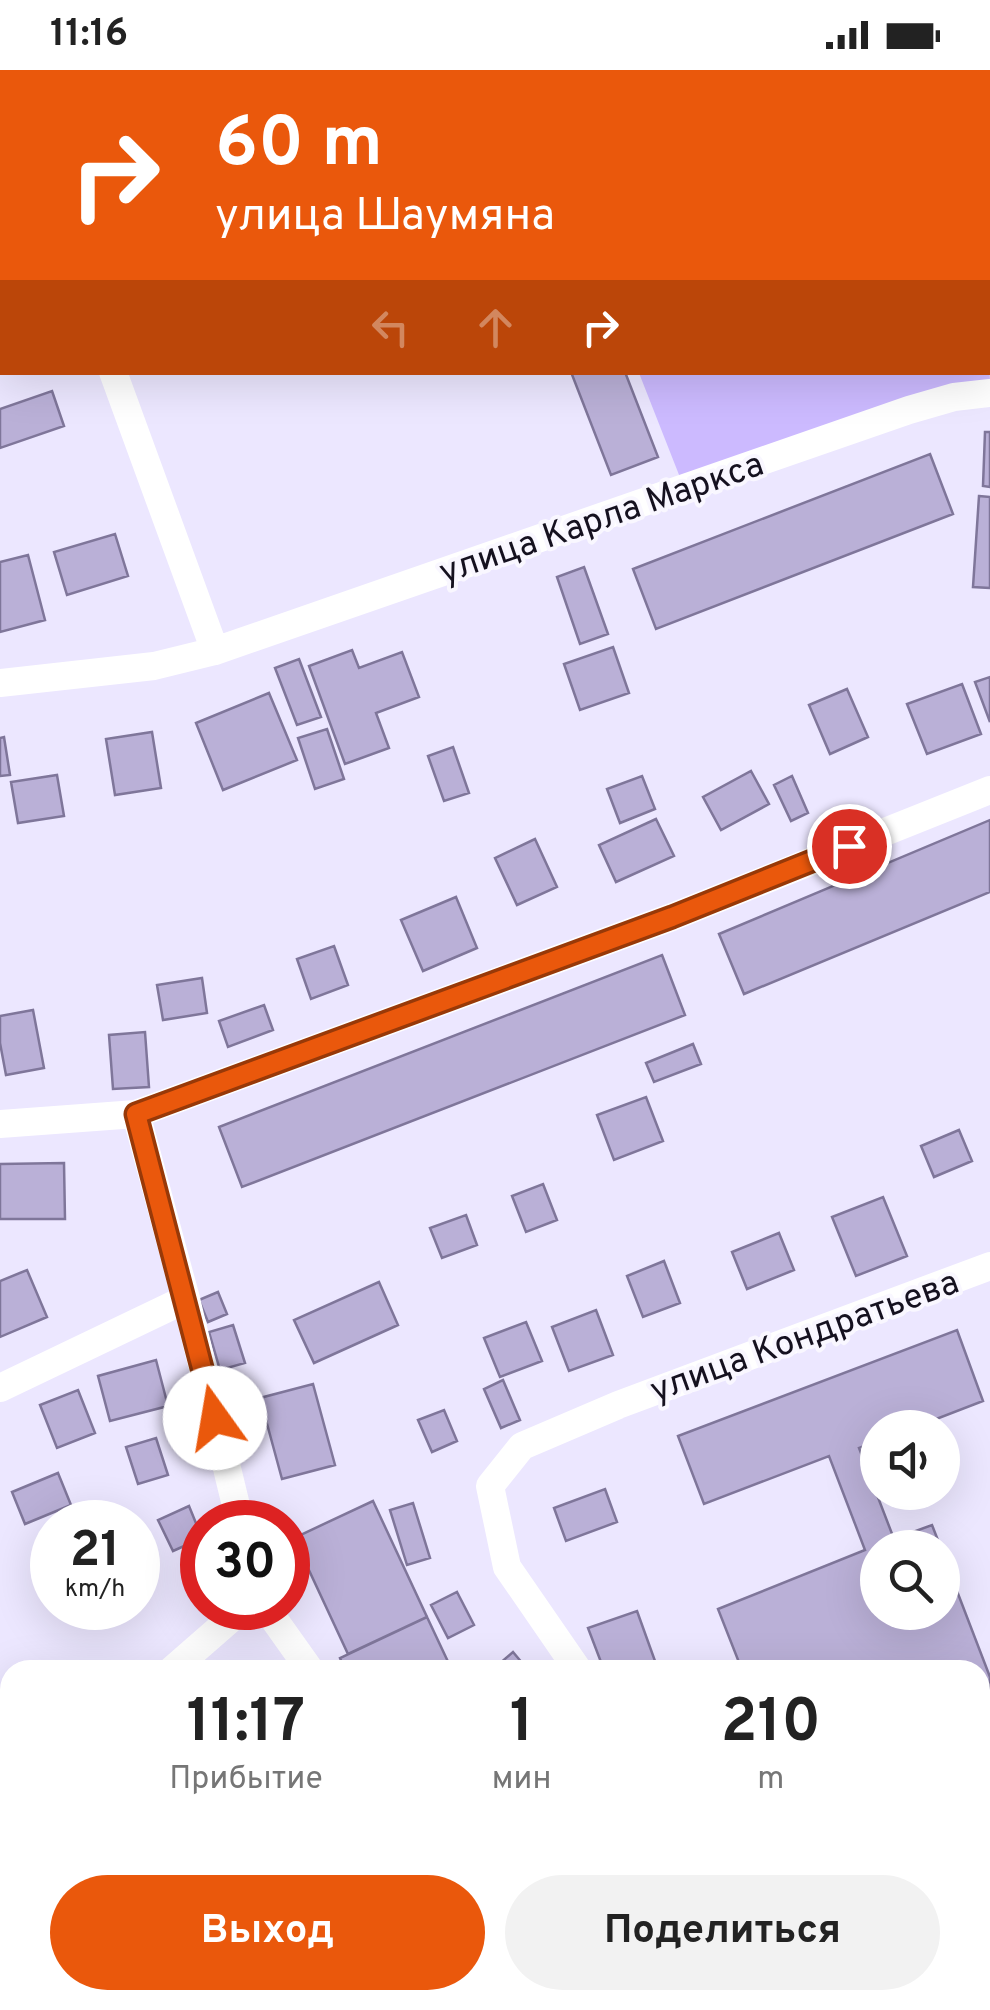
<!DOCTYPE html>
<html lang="ru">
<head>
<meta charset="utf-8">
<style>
	:root { --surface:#fff; --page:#f2f2f2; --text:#222; --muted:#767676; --accent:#ea580c }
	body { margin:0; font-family:Overpass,sans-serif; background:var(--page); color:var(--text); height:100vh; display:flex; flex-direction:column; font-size:38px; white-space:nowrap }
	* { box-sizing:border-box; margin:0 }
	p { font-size:32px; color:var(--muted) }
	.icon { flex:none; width:55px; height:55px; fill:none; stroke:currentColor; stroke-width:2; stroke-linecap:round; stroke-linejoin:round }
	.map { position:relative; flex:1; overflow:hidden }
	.details { position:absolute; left:0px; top:1590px; width:990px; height:350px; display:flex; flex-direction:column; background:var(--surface); border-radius:30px 30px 0 0; box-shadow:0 10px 40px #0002 }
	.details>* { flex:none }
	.top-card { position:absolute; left:0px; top:0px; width:990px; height:305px; box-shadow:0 10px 40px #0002; background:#ea580c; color:#fff; overflow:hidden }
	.fabs { position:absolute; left:860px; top:1340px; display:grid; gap:20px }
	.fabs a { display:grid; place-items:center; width:100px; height:100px; border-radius:50%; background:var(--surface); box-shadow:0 10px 40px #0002; font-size:50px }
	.speed { position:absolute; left:30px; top:1430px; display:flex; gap:20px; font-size:50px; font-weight:700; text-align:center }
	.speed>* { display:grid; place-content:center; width:130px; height:130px; border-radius:50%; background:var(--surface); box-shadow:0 10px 40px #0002; line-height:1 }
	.speed small { font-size:25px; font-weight:400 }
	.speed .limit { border:15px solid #d22; background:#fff; color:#111 }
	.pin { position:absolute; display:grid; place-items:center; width:85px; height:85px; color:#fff; margin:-42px; border:5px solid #fff; border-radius:50%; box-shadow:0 2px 10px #0007 }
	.me { position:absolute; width:110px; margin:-55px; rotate:347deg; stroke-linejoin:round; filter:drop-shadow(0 0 8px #0008) }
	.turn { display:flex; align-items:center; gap:35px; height:210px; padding:0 50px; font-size:45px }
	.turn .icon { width:130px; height:130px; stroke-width:2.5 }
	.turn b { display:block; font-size:70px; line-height:85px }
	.lanes { display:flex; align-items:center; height:95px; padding:0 50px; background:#0003; justify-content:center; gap:50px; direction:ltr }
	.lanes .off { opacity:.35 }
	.eta { display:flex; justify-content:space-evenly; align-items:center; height:170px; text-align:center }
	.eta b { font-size:60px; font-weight:700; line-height:70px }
	.primary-button { display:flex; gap:20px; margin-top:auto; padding:20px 50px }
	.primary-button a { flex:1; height:115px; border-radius:60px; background:var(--accent); color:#fff; font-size:40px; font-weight:700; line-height:115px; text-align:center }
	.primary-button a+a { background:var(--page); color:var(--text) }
	.status { display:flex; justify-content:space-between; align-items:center; height:70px; padding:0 50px; background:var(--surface); direction:ltr }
	.status svg { height:28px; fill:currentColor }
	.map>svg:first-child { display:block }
	.green { fill:#ccbaff }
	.building { fill:#bab0d7; stroke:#7f769a; stroke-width:2.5 }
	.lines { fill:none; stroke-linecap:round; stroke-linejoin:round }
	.street { stroke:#fff; stroke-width:28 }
	.route-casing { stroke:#983908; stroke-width:25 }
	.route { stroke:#ea580c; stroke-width:18 }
	.labels { text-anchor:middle; stroke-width:8; stroke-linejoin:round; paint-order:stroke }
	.street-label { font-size:35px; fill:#15111f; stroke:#f9f7ff }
</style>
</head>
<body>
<div class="status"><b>11:16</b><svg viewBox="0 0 49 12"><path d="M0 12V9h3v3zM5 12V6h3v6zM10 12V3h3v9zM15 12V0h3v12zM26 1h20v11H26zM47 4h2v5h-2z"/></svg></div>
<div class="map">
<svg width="990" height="1940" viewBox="0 0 990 1940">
	<rect width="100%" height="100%" fill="#ece7ff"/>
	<path class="green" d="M988 224 990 318 683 415 639 303 988 302Z"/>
	<path class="building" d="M466 0H531L532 2H467Z
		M2 20V90L0 84Z
		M988 89H990V153H988Z
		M0 135 2 144 0 206Z
		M571 302H625L658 387 611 405Z
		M52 321 64 356 0 378V339Z
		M985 362H990V417L983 416Z
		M930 384 953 444 656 559 633 499Z
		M979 426 990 427V518L973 517Z
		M115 464 128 506 67 525 54 482Z
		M28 485 45 550 0 562V492Z
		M584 497 608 564 580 574 557 507Z
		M613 577 629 623 580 640 564 594Z
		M352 580 359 598 402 582 419 627 376 643 389 678 345 694 309 596Z
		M299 589 321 647 297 655 275 598Z
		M990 607V652L975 612Z
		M962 614 981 664 927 684 907 634Z
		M847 619 868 667 830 684 809 635Z
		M269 623 297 690 223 720 196 653Z
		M327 659 344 709 315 719 298 668Z
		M152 662 161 718 115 725 106 669Z
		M4 667 10 705 0 706V668Z
		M453 677 469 723 444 731 428 686Z
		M751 701 769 734 721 760 703 727Z
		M57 705 64 746 18 753 11 712Z
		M642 706 655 739 620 753 607 719Z
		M792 706 808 743 791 751 774 715Z
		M656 749 674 786 616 812 599 775Z
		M990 750V822L744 924 719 864Z
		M535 769 557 817 517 835 495 788Z
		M456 827 477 878 423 901 401 850Z
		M334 876 348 915 311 929 297 889Z
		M662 885 685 945 242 1117 219 1057Z
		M202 908 207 943 163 950 157 915Z
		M264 935 273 960 228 977 219 951Z
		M33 940 44 998 6 1005 0 973V946Z
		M145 962 149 1017 113 1019 109 965Z
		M693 974 701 994 654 1012 646 993Z
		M646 1027 663 1071 614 1090 597 1045Z
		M959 1060 972 1091 934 1107 921 1076Z
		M64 1093 65 1149H0V1094Z
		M543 1114 557 1150 526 1162 512 1126Z
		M883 1127 907 1186 856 1206 832 1147Z
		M466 1145 477 1175 442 1188 430 1158Z
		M779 1163 794 1200 747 1219 732 1182Z
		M664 1191 680 1233 643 1247 627 1206Z
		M27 1200 47 1247 0 1267V1211Z
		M379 1212 398 1255 314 1293 294 1250Z
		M218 1222 227 1244 208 1252 199 1230Z
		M596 1240 613 1285 569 1301 552 1257Z
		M526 1252 542 1291 500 1307 484 1268Z
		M233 1255 245 1293 220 1300 209 1262Z
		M957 1260 983 1331 913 1358H878V1371L859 1378 894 1469 932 1455 941 1478H878V1542H942V1482L990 1607V1628L980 1632V1600H742L718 1539 865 1480 829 1386 704 1434 678 1366Z
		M156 1290 168 1336 110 1351 98 1306Z
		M503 1310 520 1350 501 1358 484 1319Z
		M313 1314 335 1395 282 1409 260 1328Z
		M78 1320 95 1363 57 1378 40 1335Z
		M444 1340 457 1371 432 1382 418 1350Z
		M156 1368 168 1405 138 1414 126 1377Z
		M58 1403 71 1435 25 1454 12 1422Z
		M605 1419 617 1452 566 1471 554 1438Z
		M373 1431 427 1547 348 1584 294 1468Z
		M413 1433 430 1488 407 1495 390 1440Z
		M189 1436 202 1468 173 1481 158 1450Z
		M457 1522 474 1555 448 1568 431 1535Z
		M637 1541 655 1591 630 1600H604L588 1558Z
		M427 1547 450 1596 442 1600H345L340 1588Z
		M513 1582 528 1600H492Z
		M990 1691V1815L980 1789V1695Z
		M0 1700 10 1710V1731L3 1738Z
		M10 1824V1869L0 1856V1832Z
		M990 1828V1883L980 1857V1832Z
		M0 1903 10 1920V1930H16L19 1940H0Z
		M126 1930H158L163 1940H117L115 1936Z
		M535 1930H581L584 1940H539Z
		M759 1931 760 1940H711Z"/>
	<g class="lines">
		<path class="street" d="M988 201H990
			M113 302 215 581
			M0 613 154 596 215 581 909 340 954 327 990 323
			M136 1044 186 1229 240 1452
			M0 1054 136 1044 672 847 990 720
			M0 1318 186 1229
			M266 1538 310 1600
			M172 1600 243 1538
			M578 1600 507 1497 490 1416 522 1376 618 1335 990 1196
			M0 1789 10 1779
			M507 1930 509 1940
			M785 1930 786 1940"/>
	</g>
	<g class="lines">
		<g class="route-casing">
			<path id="route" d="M215 1348 136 1044 672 847 849 776"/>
		</g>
		<use href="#route" class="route"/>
	</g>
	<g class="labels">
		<g class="street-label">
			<text transform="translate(601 447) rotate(-19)" y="12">улица Карла Маркса</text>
			<text transform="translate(804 1265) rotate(-20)" y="12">улица Кондратьева</text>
		</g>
	</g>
</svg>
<div class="fabs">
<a><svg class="icon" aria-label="sound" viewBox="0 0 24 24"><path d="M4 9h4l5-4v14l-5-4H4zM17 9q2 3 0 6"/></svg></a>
<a><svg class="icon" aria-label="search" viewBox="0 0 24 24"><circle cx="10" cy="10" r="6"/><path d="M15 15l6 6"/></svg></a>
</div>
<div class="speed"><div>21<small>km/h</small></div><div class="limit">30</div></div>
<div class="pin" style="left:849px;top:776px;background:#d93025"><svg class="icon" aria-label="arrive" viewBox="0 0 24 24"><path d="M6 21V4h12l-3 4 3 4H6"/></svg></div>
<svg class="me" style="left:215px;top:1348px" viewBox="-20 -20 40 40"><circle r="19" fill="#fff"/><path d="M0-13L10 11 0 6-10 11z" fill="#ea580c"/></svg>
<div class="top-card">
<div class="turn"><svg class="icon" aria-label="right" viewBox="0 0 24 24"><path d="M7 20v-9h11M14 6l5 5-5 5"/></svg><div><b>60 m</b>улица Шаумяна</div></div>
<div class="lanes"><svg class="icon off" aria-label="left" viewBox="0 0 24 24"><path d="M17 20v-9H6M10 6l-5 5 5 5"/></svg><svg class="icon off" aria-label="ahead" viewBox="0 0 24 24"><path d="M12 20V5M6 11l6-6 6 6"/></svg><svg class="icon" aria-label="right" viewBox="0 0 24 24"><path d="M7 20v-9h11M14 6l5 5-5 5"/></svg></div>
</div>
<section class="details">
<div class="eta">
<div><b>11:17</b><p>Прибытие</p></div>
<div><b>1</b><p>мин</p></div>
<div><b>210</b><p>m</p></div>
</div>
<div class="primary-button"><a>Выход</a><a>Поделиться</a></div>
</section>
</div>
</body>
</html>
